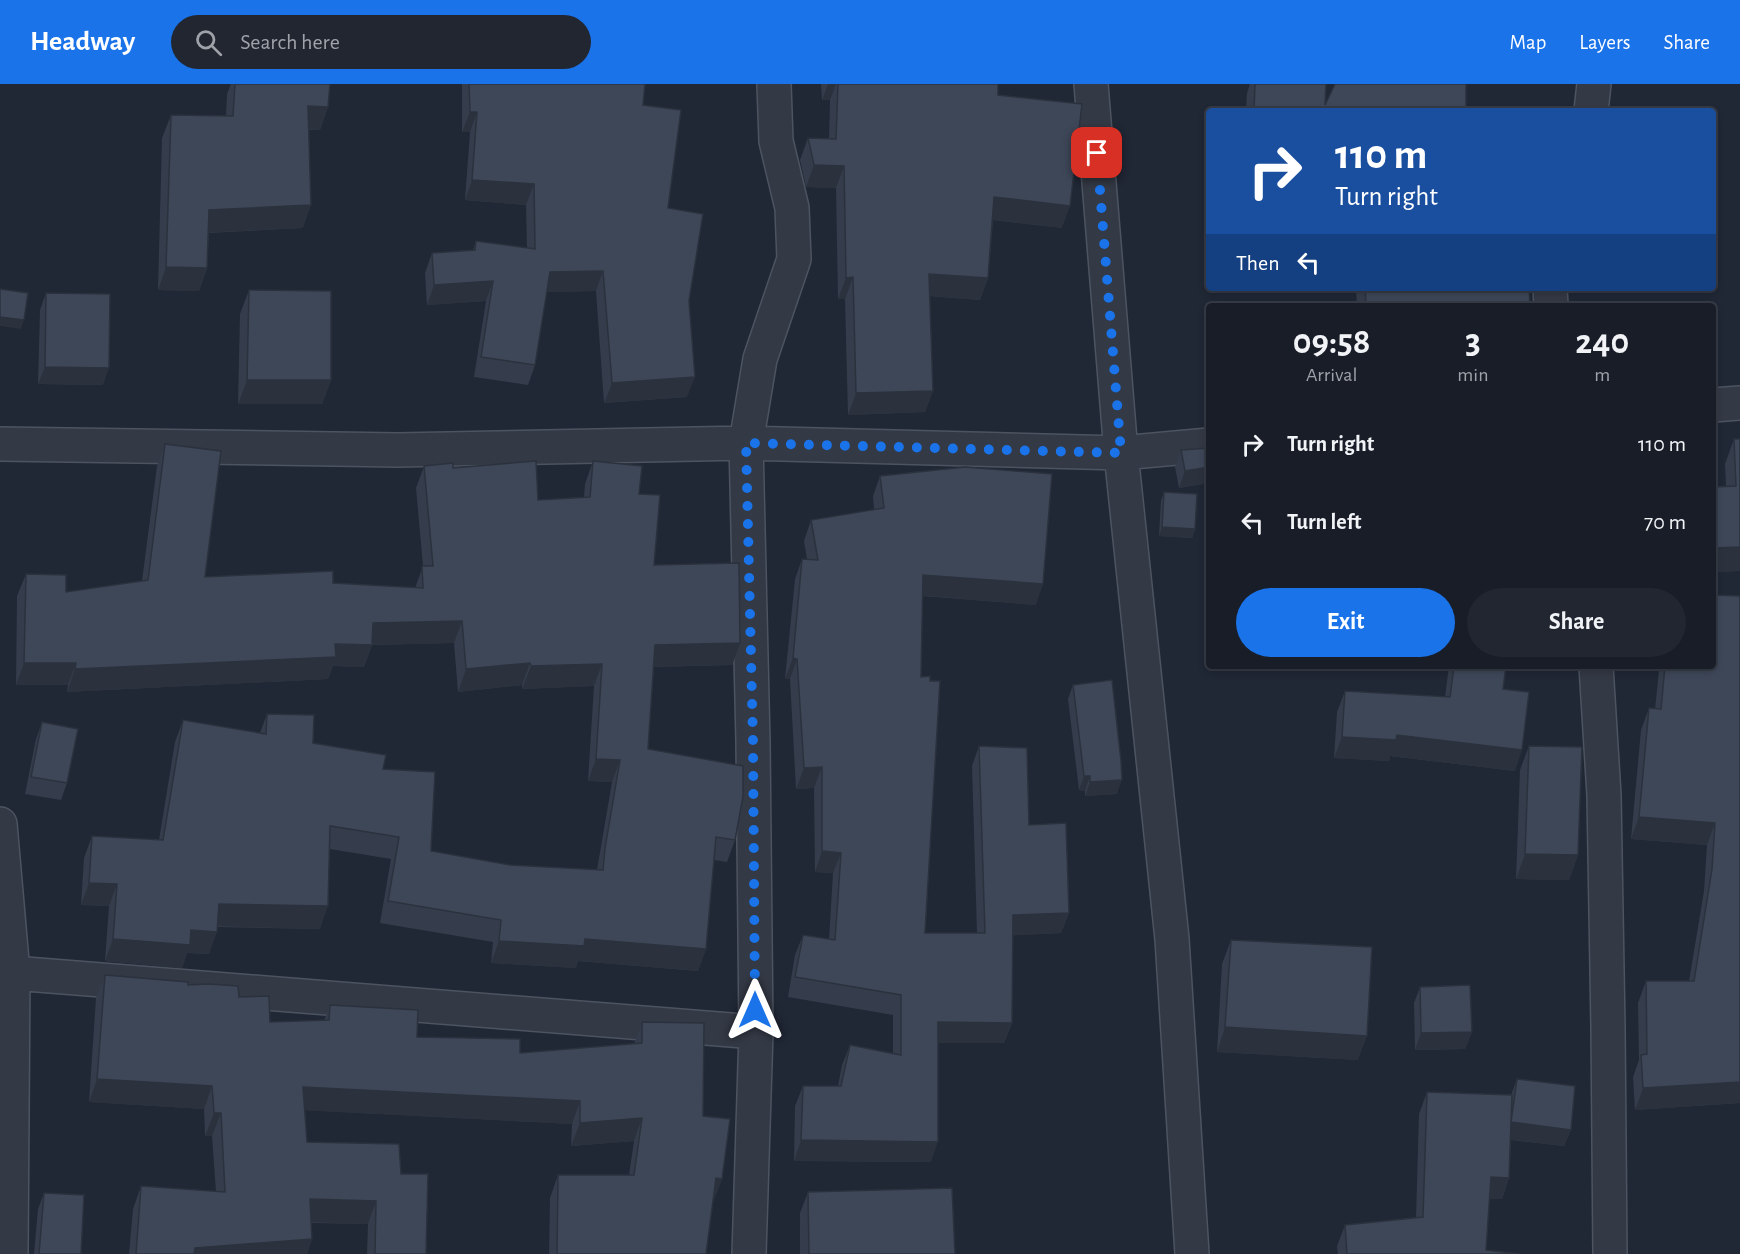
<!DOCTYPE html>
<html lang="en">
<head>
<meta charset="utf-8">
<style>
	:root { --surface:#181d28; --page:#212630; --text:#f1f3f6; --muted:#9fa2a8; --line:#363b45; --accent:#1a73e8 }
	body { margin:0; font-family:"Alegreya Sans",sans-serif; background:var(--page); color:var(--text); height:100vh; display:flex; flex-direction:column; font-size:22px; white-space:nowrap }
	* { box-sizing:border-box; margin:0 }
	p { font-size:20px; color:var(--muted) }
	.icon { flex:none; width:33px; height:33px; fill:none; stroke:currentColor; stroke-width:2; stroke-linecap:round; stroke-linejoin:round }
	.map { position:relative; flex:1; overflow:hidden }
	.side { position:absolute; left:1206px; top:219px; width:510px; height:366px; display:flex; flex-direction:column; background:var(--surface); border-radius:6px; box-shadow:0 3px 9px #0003,0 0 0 2px var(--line) }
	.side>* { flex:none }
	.top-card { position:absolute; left:1206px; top:24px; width:510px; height:183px; border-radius:6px; box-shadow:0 3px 9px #0003,0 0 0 2px var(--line); background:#1a4fa0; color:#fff; overflow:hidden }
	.pin { position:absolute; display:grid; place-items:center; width:51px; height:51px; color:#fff; margin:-26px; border-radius:12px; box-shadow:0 3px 9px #0006 }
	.me { position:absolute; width:66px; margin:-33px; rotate:0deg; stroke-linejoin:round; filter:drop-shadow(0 0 4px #0008) }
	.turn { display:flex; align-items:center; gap:21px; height:126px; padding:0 30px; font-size:27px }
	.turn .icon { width:78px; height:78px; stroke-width:2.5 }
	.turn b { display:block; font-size:42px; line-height:51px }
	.then { display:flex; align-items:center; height:57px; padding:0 30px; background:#0003; gap:12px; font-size:22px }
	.eta { display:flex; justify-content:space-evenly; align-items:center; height:102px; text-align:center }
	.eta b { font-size:36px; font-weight:700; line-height:42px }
	.cta { display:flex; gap:12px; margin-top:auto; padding:12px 30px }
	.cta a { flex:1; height:69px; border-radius:36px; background:var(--accent); color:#fff; font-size:24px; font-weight:700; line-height:69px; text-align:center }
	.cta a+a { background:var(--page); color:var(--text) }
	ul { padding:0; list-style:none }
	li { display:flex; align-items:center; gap:18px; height:78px; padding:0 30px }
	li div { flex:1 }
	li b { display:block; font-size:22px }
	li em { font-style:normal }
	header { display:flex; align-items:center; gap:36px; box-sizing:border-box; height:84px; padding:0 30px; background:var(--accent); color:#fff }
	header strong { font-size:28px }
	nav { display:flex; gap:33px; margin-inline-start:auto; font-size:21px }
	.search { width:420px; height:54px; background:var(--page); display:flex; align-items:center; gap:15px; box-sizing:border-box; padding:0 21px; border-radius:33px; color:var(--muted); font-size:22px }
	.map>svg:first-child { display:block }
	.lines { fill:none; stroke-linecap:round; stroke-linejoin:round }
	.street-casing { stroke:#4d5461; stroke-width:36 }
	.street { stroke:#333945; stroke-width:33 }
	.wall { fill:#353d4c }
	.shaded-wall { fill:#2b323e }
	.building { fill:#3e4758; stroke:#2b323e; stroke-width:1.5 }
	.route { stroke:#1a73e8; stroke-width:10; stroke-dasharray:0 18 }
</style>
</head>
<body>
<header>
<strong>Headway</strong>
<div class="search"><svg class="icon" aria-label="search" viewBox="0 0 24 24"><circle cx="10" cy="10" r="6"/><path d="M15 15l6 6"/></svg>Search here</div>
<nav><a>Map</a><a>Layers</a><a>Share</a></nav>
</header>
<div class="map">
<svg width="1740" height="1170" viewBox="0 0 1740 1170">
	<rect width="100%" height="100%" fill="#202735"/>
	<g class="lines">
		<g class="street-casing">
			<path id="street" d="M1091 0 1121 369 1172 855 1192 1170
				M1591 27 1594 0
				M1550 204 1551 222
				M1713 321 1740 319
				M0 360 398 366 746 359 1121 369 1209 361
				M1596 582 1604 711 1608 944 1610 1170
				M0 740 13 889 11 1170
				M13 889 756 948
				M749 1170 756 948 753 658 746 359 760 275 794 175 792 124 776 57 774 0"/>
		</g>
		<use href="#street" class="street"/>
	</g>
	<path class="wall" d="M231 0H330L328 23 320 46H309L303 144 209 149 207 184 199 207 158 206 162 54 171 31 226 32 227 10Z
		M462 0H645L643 21 689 217 687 313 604 319 596 207 547 208 535 281 528 301 474 293 486 217 427 221 425 189 432 169 473 166 476 157 527 164 526 121 465 116 470 48H462Z
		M821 0H998V11L1062 144 993 136 988 194 980 216 929 212 933 307 925 328 848 331 845 215H838L836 104 806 103 800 76 808 54 829 55 830 16H822Z
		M1250 0H1326L1325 21 1466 27H1246L1247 9Z
		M1356 204H1529L1530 222H1357Z
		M249 206 331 296 322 320H238L240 230Z
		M46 209 103 301 38 300 40 226Z
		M1734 355H1740V487L1713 488V403L1726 402 1725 380Z
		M165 360 205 493 333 499 415 504 423 482 416 404 424 382 453 384 538 416 584 413 585 400 593 377 639 410 654 481 740 559 732 581 654 583 648 665 735 756 727 778 714 776 706 865 698 887 578 877 576 884 491 879 493 858 380 839 391 775 330 765 320 845 217 843 209 870 187 869 182 884 105 877 109 822 81 821 84 774 92 752 159 756 175 658 183 636 260 649 267 630 313 659 383 685 431 767 510 781 597 786 612 698 588 697 594 602 522 605V601L458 608 454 559 372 561 364 583 333 582 328 595 67 608 68 601H16L17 512 26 490 66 508 142 497 157 382Z
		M1209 364V399L1179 404 1175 383 1181 366Z
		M880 392 1036 521 922 512 921 593 925 849H977L972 682 979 662 1029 741 1069 829 1061 849 1013 851 1012 939 1004 959H938L931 1078 794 1077 795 1022 803 1002H838L842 981 850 961 893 970V931L788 913 795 871 803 851 829 855 833 789 815 788 814 704 796 705 790 595H785L795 495 802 475H807L804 457 811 436 874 426 873 412Z
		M1164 408 1195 445 1192 454 1159 452 1161 417Z
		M1449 582H1506L1503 605 1515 687 1390 672 1389 677 1334 674 1337 628 1345 607 1445 613Z
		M1661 582H1713L1740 1019 1635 1026 1633 993 1639 976 1638 919 1646 897H1689L1704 807 1707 761 1631 755 1641 646 1649 624 1655 625 1659 587Z
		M1073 601 1117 710 1085 712V707L1079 706 1068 615Z
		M42 638 67 699 61 716 25 710 36 655Z
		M1529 662 1578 771 1569 796 1516 795 1520 686Z
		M1231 856 1358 976 1217 968 1222 880Z
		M105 891 188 901 239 913 270 938 324 937 330 921 417 953 520 969 634 960 642 938 703 1032 722 1095 713 1118 706 1170H549L550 1114 558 1091H629L634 1057 571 1062 572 1040 305 1026 307 1058 401 1090 426 1170H367L368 1140 311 1139 312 1155 307 1170H129L133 1125 141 1102 216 1108 212 1052H205L204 1025 89 1018 96 914Z
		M1420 903 1472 948 1465 965 1415 966 1414 919Z
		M1517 995 1571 1046 1564 1062 1511 1056 1509 1094 1502 1115H1489L1486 1166 1519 1170H1338L1337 1162 1345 1141 1416 1134 1419 1030 1427 1008 1511 1011Z
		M808 1108 955 1170H800V1129Z
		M44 1109 81 1170H34L38 1125Z"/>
	<path class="shaded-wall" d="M828 0H836L830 16H822Z
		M308 22 328 23 320 46 299 45Z
		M470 28H477L470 48H462Z
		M814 81 844 82 836 104 806 103Z
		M472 96 534 100 526 121 465 116Z
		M994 113 1070 122 1062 144 987 135Z
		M311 121 303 144 201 149 209 126Z
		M166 183 207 184 199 207 158 206Z
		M603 187 596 207 542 208 550 188Z
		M929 190 988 194 980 216 921 211Z
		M853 193 845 215H838L846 194Z
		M493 197 486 217 427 221 434 201Z
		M0 233 24 236 21 245 0 242Z
		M45 283 109 284 103 301 38 300Z
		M695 293 687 313 604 319 612 299Z
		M247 296H331L322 320H238Z
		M933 307 925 328 848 331 856 309Z
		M1209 383V399L1179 404 1185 387Z
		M1162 443 1195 445 1192 454 1159 452Z
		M1740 463V487L1713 488V464Z
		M923 491 1043 500 1036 521 915 511Z
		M462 537 454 559 365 561 373 539Z
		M740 559 732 581 647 583 655 561Z
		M335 560 372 561 364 583 333 582 328 595 67 608 75 585Z
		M793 574 797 575 790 595H785Z
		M24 579H76L68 601H16Z
		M530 579 522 601 458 608 466 585Z
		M602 580 594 602 522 605 531 582Z
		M1397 651 1522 666 1515 687 1390 672 1389 677 1334 674 1342 653Z
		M596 675 620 676 612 698 588 697Z
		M822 683 814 704 796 705 804 684Z
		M1084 692H1090L1085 707 1079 706Z
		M1122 696 1117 710 1085 712 1090 698Z
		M1639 733 1715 739 1707 761 1631 755Z
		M822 767 841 769 833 789 815 788Z
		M1525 770 1578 771 1569 796 1516 795Z
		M89 799 117 800 109 822 81 821Z
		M219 820 328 822 320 845 211 842Z
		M1069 829 1061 849 1006 852 1013 831Z
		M191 846 217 848 209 870 187 869 182 884 105 877 113 855Z
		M585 855 706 865 698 887 578 877 576 884 491 879 499 857Z
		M938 938 1012 939 1004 959H930Z
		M1225 943 1367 952 1358 976 1217 968Z
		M1472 948 1465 965 1415 966 1421 949Z
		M97 995 212 1002 204 1025 89 1018Z
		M1740 998V1019L1635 1026 1643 1004Z
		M303 1003 580 1017 572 1040 295 1026Z
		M214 1029H221L212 1052H205Z
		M642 1034 634 1057 571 1062 580 1039Z
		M1511 1038 1571 1046 1564 1062 1505 1055Z
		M801 1056 938 1058 931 1078 794 1077Z
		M1491 1093 1509 1094 1502 1115H1483Z
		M716 1094 722 1095 713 1118Z
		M310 1115 376 1117 368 1140 302 1138Z
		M312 1155 307 1170H192L195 1164Z"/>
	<path class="building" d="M235 0H330L328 23 308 22 311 121 209 126 207 184 166 183 171 31 233 32Z
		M469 0H645L643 21 681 26 668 124 703 130 689 217 695 293 612 299 603 187 550 188 535 281 481 273 493 197 434 201 432 169 475 166 476 157 535 165 534 100 472 96 477 28H470Z
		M838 0H998V11L1082 20 1070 122 994 113 988 194 929 190 933 307 856 309 853 193 846 194 844 82 814 81 808 54 836 55Z
		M1255 0H1326L1325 21 1335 0H1466V27H1254Z
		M1365 204H1529L1530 222H1366Z
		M0 205 28 209 24 236 0 233Z
		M249 206 331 207V296H247Z
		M46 209 110 210 109 284 45 283Z
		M1734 355H1740V463L1713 464V403L1736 402Z
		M165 360 221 367 205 493 333 487V499L423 504 422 482H433L424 382 453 379V384L536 377 538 416 590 413 593 377 642 382 639 410 660 411 654 481 739 479 740 559 655 561 648 665 743 682V713L735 756 716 753 706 865 585 855 584 862 499 857 501 836 388 817 399 753 330 742 328 822 219 820 217 848 191 846 190 861 113 855 117 800 89 799 92 752 163 756 183 636 266 650 267 630 314 631 313 659 386 671 383 685 435 688 431 767 510 781 603 786 605 764 620 676 596 675 602 580 531 582 530 579 466 585 462 537 373 539 372 561 335 560 336 573 75 585 76 579H24L26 490 66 491V508L148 496Z
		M1209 364V383L1185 387 1181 366Z
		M965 383 1052 390 1043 500 923 491 921 593 930 592V597H940L925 849H985L979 662 1027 664 1029 741 1066 739 1069 829 1013 831 1012 939 938 938V1058L801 1056 803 1002H841L850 961 901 971V911L795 893 803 851 835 856 841 769 822 767V683L804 684 797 575 793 574 802 475 818 476 811 436 884 424 880 392Z
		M1164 408 1197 410 1195 445 1162 443Z
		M1713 511 1740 512V998L1643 1004 1641 971 1647 970 1646 897H1694L1712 785 1715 739 1639 733 1649 624 1661 625 1665 582H1713Z
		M1454 582H1506L1503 605 1529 608 1522 666 1397 651 1396 656 1342 653 1345 607 1450 613Z
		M1112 596 1121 677 1122 696 1090 698V692H1084L1073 601Z
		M42 638 78 645 67 699 31 693Z
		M1529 662 1582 663 1578 771 1525 770Z
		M1231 856 1372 863 1367 952 1225 943Z
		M105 891 188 898V901L209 900 238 902 239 913 269 912 270 938 329 936 330 921 418 926 417 953 520 955V969L642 959V938L704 939 703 1032 730 1035 722 1095 716 1094 706 1170H557L558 1091H634L642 1034 580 1039V1017L303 1003 307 1058 399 1060 401 1090H428L426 1170H375L376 1117 310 1115 312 1155 195 1164 194 1170H136L141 1102 225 1108 221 1029H214L212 1002 97 995Z
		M1470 901 1472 948 1421 949 1420 903Z
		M1517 995 1575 1002 1571 1046 1511 1038Z
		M1427 1008 1512 1011 1509 1094 1491 1093 1486 1166 1519 1170H1347L1345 1141 1423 1133Z
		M952 1104 955 1170H809L808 1108Z
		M44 1109 84 1111 81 1170H39Z"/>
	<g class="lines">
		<path class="route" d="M755 926 753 658 746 359 1121 369 1097 69"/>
	</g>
</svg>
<div class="pin" style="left:1097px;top:69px;background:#d93025"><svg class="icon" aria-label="arrive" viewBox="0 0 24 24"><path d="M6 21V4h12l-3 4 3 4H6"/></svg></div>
<svg class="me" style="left:755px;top:926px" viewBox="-20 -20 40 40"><path d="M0-17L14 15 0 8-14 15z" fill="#1a73e8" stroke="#fff" stroke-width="4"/></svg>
<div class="top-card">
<div class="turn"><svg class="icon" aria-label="right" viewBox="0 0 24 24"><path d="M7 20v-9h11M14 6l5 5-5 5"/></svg><div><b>110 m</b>Turn right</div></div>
<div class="then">Then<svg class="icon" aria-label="left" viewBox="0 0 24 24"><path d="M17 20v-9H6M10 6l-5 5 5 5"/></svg></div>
</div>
<section class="side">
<div class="eta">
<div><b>09:58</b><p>Arrival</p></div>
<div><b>3</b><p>min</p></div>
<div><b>240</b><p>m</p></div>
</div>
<ul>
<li><svg class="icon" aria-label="right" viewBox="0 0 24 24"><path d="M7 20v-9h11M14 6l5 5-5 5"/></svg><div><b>Turn right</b></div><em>110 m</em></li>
<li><svg class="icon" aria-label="left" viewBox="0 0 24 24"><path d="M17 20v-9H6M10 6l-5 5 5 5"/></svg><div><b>Turn left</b></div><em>70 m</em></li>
</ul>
<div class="cta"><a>Exit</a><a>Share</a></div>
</section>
</div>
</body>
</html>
